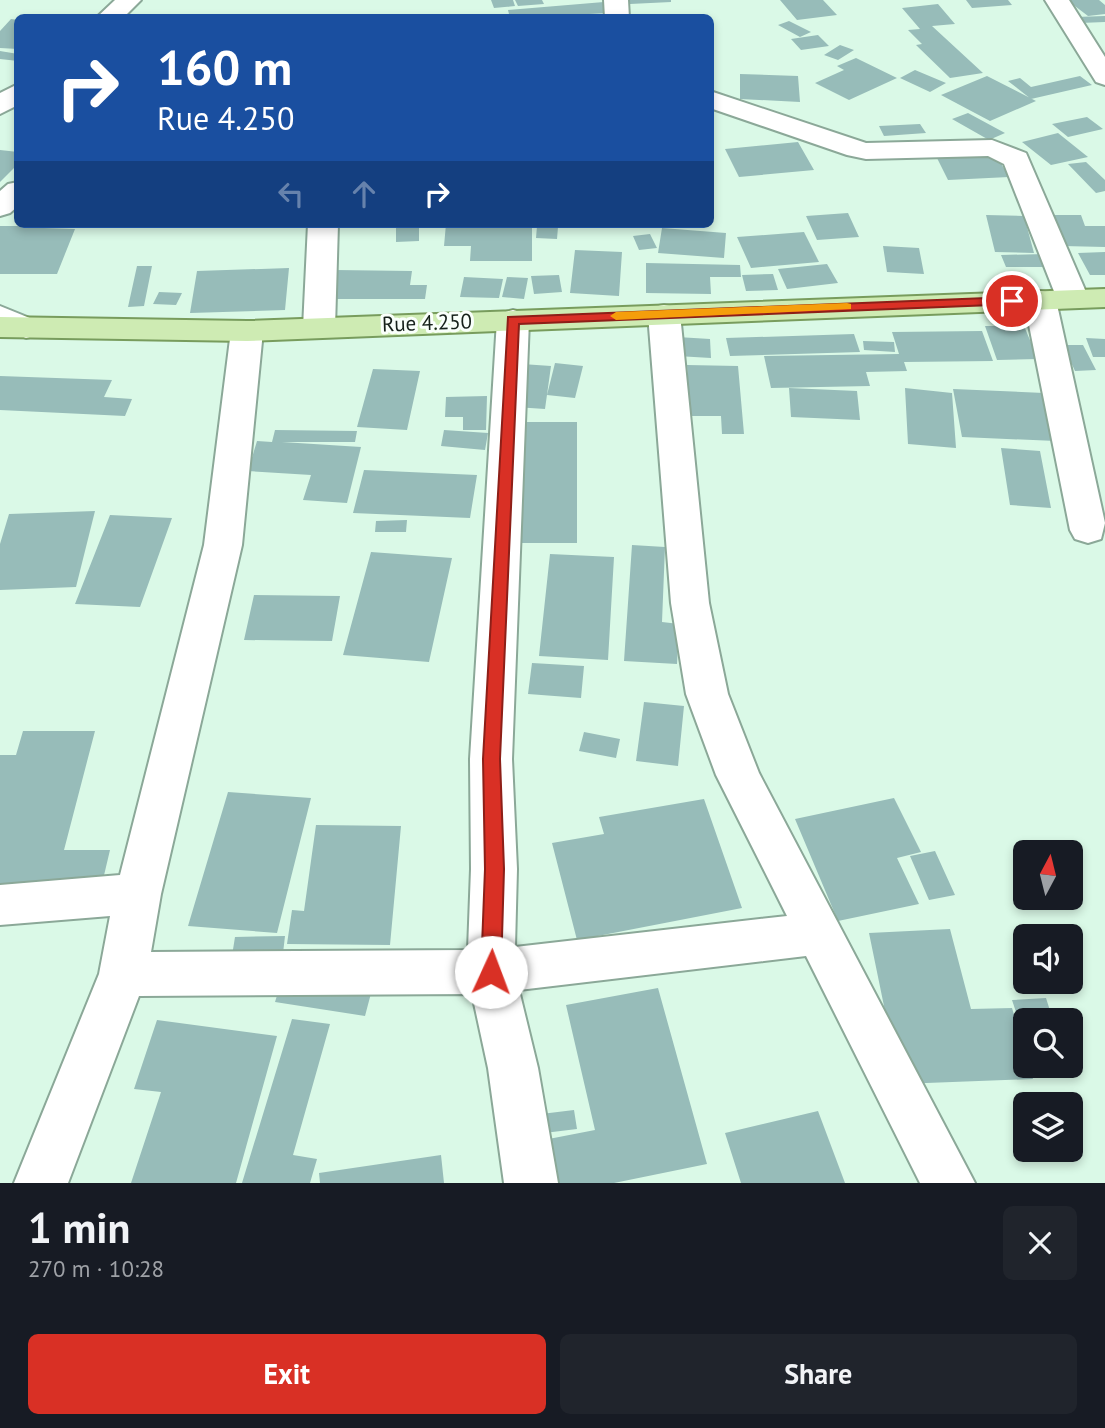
<!DOCTYPE html>
<html lang="en">
<head>
<meta charset="utf-8">
<style>
	:root { --surface:#171b24; --page:#20242c; --text:#f1f3f6; --muted:#9ea1a6; --accent:#d93025 }
	body { margin:0; font-family:"PT Sans",sans-serif; background:var(--page); color:var(--text); height:100vh; display:flex; flex-direction:column; font-size:26px; white-space:nowrap }
	* { box-sizing:border-box; margin:0 }
	p { font-size:23px; color:var(--muted) }
	.icon { flex:none; width:38px; height:38px; fill:none; stroke:currentColor; stroke-width:2; stroke-linecap:round; stroke-linejoin:round }
	.map { position:relative; height:1183px; overflow:hidden }
	.panel { display:flex; flex-direction:column; background:var(--surface); flex:1 }
	.panel>* { flex:none }
	.banner { position:absolute; left:14px; top:14px; width:700px; height:214px; border-radius:10px; box-shadow:0 4px 10px #0003; background:#1a4fa0; color:#fff; overflow:hidden }
	.needle { width:46px; rotate:7deg }
	.buttons { position:absolute; left:1013px; top:840px; display:grid; gap:14px }
	.buttons a { display:grid; place-items:center; width:70px; height:70px; border-radius:10px; background:var(--surface); box-shadow:0 4px 10px #0003; font-size:35px }
	.pin { position:absolute; display:grid; place-items:center; width:60px; height:60px; color:#fff; margin:-30px; border:4px solid #fff; border-radius:50%; box-shadow:0 2px 7px #0007 }
	.me { position:absolute; width:77px; margin:-38px; rotate:2deg; stroke-linejoin:round; filter:drop-shadow(0 0 5px #0008) }
	.turn { display:flex; align-items:center; gap:24px; height:147px; padding:0 28px; font-size:32px }
	.turn .icon { width:91px; height:91px; stroke-width:2.5 }
	.turn b { display:block; font-size:49px; line-height:60px }
	.lanes { display:flex; align-items:center; height:66px; padding:0 28px; background:#0003; justify-content:center; gap:35px; direction:ltr }
	.lanes .off { opacity:.35 }
	.round { display:grid; place-items:center; flex:none; width:74px; height:74px; border-radius:10px; background:var(--page) }
	.overview { display:flex; align-items:center; justify-content:space-between; height:119px; padding:0 28px }
	h1 { font-size:42px; font-weight:800; line-height:52px }
	.button { display:flex; gap:14px; margin-top:auto; padding:14px 28px }
	.button a { flex:1; height:80px; border-radius:10px; background:var(--accent); color:#fff; font-size:28px; font-weight:800; line-height:80px; text-align:center }
	.button a+a { background:var(--page); color:var(--text) }
	.map>svg:first-child { display:block }
	.building { fill:#97bcb9 }
	.lines { fill:none; stroke-linecap:round; stroke-linejoin:round }
	.minor-casing { stroke:#8ba898; stroke-width:4 }
	.primary-casing { stroke:#789c5d; stroke-width:4 }
	.minor { fill:#fff; fill-rule:evenodd }
	.primary { fill:#ceebb3; fill-rule:evenodd }
	.route { fill:#d93025; stroke:#8d1f18; stroke-width:2 }
	.slow { fill:#f59e0b }
	.labels { text-anchor:middle; stroke-width:6; stroke-linejoin:round; paint-order:stroke }
	.street-label { font-size:21px; fill:#15201a; stroke:#f9fffb }
</style>
</head>
<body>
<div class="map">
<svg width="1105" height="1183" viewBox="0 0 1105 1183">
	<rect width="100%" height="100%" fill="#daf9e7"/>
	<path class="building" d="M491 0H513L515 6 494 8Z
		M515 0H542L544 4 518 6Z
		M629 0H671V2L630 4Z
		M780 0H823L837 15 797 20Z
		M966 0H1008L1012 5 972 8Z
		M1067 0H1099L1105 5V14L1088 16Z
		M604 2 609 13 510 18 508 10Z
		M938 4 955 24 932 26 983 73 950 78 916 45 922 44 908 30 920 29 902 8Z
		M1105 16V22L1080 23 1075 17Z
		M11 19 18 20V49L0 48V31Z
		M789 21 811 32 800 37 778 25Z
		M818 35 829 46 801 50 791 39Z
		M840 45 854 50 838 60 824 55Z
		M0 51 18 54V61L0 59Z
		M856 58 897 78 849 100 815 83 844 70 837 66Z
		M915 70 946 83 930 92 900 78Z
		M740 74 798 76 800 102 740 99Z
		M987 76 1036 101 990 121 941 95Z
		M1080 76 1092 85 1031 99 1008 81 1020 78 1031 87Z
		M968 113 1005 133 989 140 952 119Z
		M1087 117 1103 129 1068 137 1052 124Z
		M920 124 926 133 884 136 879 126Z
		M1058 133 1088 157 1051 165 1022 142Z
		M798 142 814 170 739 177 725 149Z
		M0 150 18 152V164L0 182Z
		M993 150 1009 177 948 180 934 152Z
		M1086 162 1105 180V191L1096 193 1068 164Z
		M848 213 859 237 817 240 806 216Z
		M986 215 1024 216 1034 253 995 252Z
		M1050 215H1081L1085 226H1105V247L1063 246Z
		M396 224H419V241L396 242Z
		M446 224H532V261H470L471 246H444Z
		M0 226H45L44 228 75 229 57 274H0Z
		M537 226 558 227 557 239 536 238Z
		M662 228 726 233 724 258 658 253Z
		M804 232 819 262 751 268 737 237Z
		M650 234 657 248 639 250 633 236Z
		M883 246 919 248 924 274 887 272Z
		M575 250 622 252 619 296 570 293Z
		M1105 252V275H1090L1078 253Z
		M1046 254 1051 267H1006L1001 255Z
		M646 263 740 265 741 277H710L711 294 646 293Z
		M827 264 838 283 787 289 778 269Z
		M137 266H152L144 306 128 307Z
		M289 268 285 310 190 313 197 271Z
		M335 270 412 271 410 285H427L425 299H329Z
		M773 274 778 290 746 291 742 275Z
		M559 275 562 292 534 294 531 276Z
		M464 277 503 279 499 298 460 297Z
		M507 277 528 278 524 299 502 297Z
		M159 292 182 293 176 305 153 304Z
		M985 326H1024L1038 359 997 360Z
		M982 331 993 361 904 362 907 371 866 372 870 386 771 388 764 356 899 354 892 332Z
		M854 334 860 352 730 356 726 338Z
		M661 336 710 339 711 358 660 355Z
		M1086 338 1105 339V357H1093Z
		M863 341 894 342 895 352 864 350Z
		M1063 345H1083L1096 370 1075 371Z
		M555 363 583 366 575 398 547 395Z
		M522 364 551 366 545 409 515 407Z
		M687 365 738 366 744 434H722L721 416H690Z
		M373 369 420 371 407 430 357 427Z
		M0 376 112 380 104 397 132 399 125 416 0 410Z
		M789 388 857 391 860 420 791 417Z
		M905 388 952 393 956 448 908 444Z
		M953 389 1044 393 1056 441 962 437Z
		M487 396 486 430H463V417H445L446 397Z
		M522 422H577V543H516Z
		M275 430 357 431 355 442H282L361 447 347 503 303 500 311 475 248 471 257 441 272 442Z
		M444 430 488 433 485 450 441 446Z
		M1001 448 1040 451 1051 508 1010 505Z
		M364 470 477 475 470 518 353 513Z
		M95 511 76 587 0 590V544L9 514Z
		M110 515 172 518 140 607 75 604Z
		M407 520 406 532H375L376 521Z
		M632 545 665 547 662 622 679 624 677 664 624 661Z
		M371 552 452 558 429 662 343 655Z
		M550 554 614 557 608 660 539 656Z
		M254 595 340 596 332 641 244 640Z
		M532 663 584 666 581 698 528 694Z
		M644 702 684 706 678 766 636 761Z
		M23 731H95L64 850H110L101 888 0 889V755H16Z
		M584 732 620 739 616 758 579 751Z
		M228 792 311 798 277 933 188 926Z
		M894 798 921 852 897 858 919 904 838 921 795 819Z
		M704 799 742 908 577 940 552 843 604 834 599 817Z
		M316 825 401 826 390 945 287 944 292 910 304 911Z
		M935 851 955 895 929 900 910 856Z
		M950 929 971 1009 1012 1008 1026 1054V1066H1029L1033 1079 900 1084 869 933Z
		M285 936 282 962H231L235 937Z
		M291 950 379 963 365 1016 275 1002Z
		M658 988 707 1164 614 1183H536L528 1143 595 1130 566 1005Z
		M1046 998 1053 1020H1026V1032L1023 1033 1012 1000Z
		M292 1019 330 1024 293 1155 317 1159 310 1183H242Z
		M157 1020 277 1036 236 1183H131L161 1092 134 1089Z
		M574 1110 577 1129 536 1134 533 1115Z
		M818 1111 845 1183H741L725 1133Z
		M441 1155 444 1183H320L319 1173Z"/>
	<g class="lines">
		<g class="minor-casing">
			<path id="minor" d="M115 0H141L123 18H96Z
				M604 0H628L629 18H605Z
				M1045 0H1069L1105 57V85L1096 82Z
				M18 84V105L0 114V93Z
				M710 91 866 143 992 140 1026 153 1089 299 1084 306 1073 308 1062 306 1057 299 1004 164 988 156 866 159 847 155 710 108Z
				M18 182V206L10 213 0 216V191L8 184Z
				M308 224H338L335 328 330 335 319 338 308 335 303 328Z
				M1040 291 1051 293 1056 300 1105 523 1101 539 1088 543 1075 539 1070 530 1024 300 1029 293Z
				M664 305 675 307 680 314 709 603 728 694 759 773 975 1183H920L806 956 519 990 538 1068 558 1183H504L488 1068 472 994 139 996 68 1183H14L99 974 110 916 0 925V885L120 875 204 545 231 331 236 324 247 321 258 324 263 331 242 545 161 894 151 952 468 950 471 869 470 759 497 320 502 313 513 310 524 313 529 320 512 759 517 869 515 947 787 916 716 775 686 694 671 603 648 314 653 307Z
				M0 306 37 321 42 328 37 335 26 338 0 327Z"/>
		</g>
		<g class="primary-casing">
			<path id="primary" d="M1105 289V307L247 341 0 337V317L247 321Z"/>
		</g>
		<use href="#minor" class="minor"/>
		<use href="#primary" class="primary"/>
	</g>
	<path class="route" d="M1012 297 1019 301 1017 304 519 324 500 759 504 869 501 972 498 978 491 981 484 978 481 972 485 869 483 759 508 317Z"/>
	<path class="slow" d="M847 303 851 304V309L616 320 610 316 616 312Z"/>
	<g class="labels">
		<g class="street-label">
			<text transform="translate(427 323) rotate(-2)" y="7">Rue 4.250</text>
		</g>
	</g>
</svg>
<div class="buttons">
<a><svg class="needle" viewBox="-14 -14 28 28"><path d="M0-13l5 13h-10z" fill="#e53935"/><path d="M0 13l5-13h-10z" fill="#9ea1a6"/></svg></a>
<a><svg class="icon" aria-label="sound" viewBox="0 0 24 24"><path d="M4 9h4l5-4v14l-5-4H4zM17 9q2 3 0 6"/></svg></a>
<a><svg class="icon" aria-label="search" viewBox="0 0 24 24"><circle cx="10" cy="10" r="6"/><path d="M15 15l6 6"/></svg></a>
<a><svg class="icon" aria-label="layers" viewBox="0 0 24 24"><path d="M12 4l9 5-9 5-9-5zM3 14l9 5 9-5"/></svg></a>
</div>
<div class="pin" style="left:1012px;top:301px;background:#d93025"><svg class="icon" aria-label="arrive" viewBox="0 0 24 24"><path d="M6 21V4h12l-3 4 3 4H6"/></svg></div>
<svg class="me" style="left:491px;top:972px" viewBox="-20 -20 40 40"><circle r="19" fill="#fff"/><path d="M0-13L10 11 0 6-10 11z" fill="#d93025"/></svg>
<div class="banner">
<div class="turn"><svg class="icon" aria-label="right" viewBox="0 0 24 24"><path d="M7 20v-9h11M14 6l5 5-5 5"/></svg><div><b>160 m</b>Rue 4.250</div></div>
<div class="lanes"><svg class="icon off" aria-label="left" viewBox="0 0 24 24"><path d="M17 20v-9H6M10 6l-5 5 5 5"/></svg><svg class="icon off" aria-label="ahead" viewBox="0 0 24 24"><path d="M12 20V5M6 11l6-6 6 6"/></svg><svg class="icon" aria-label="right" viewBox="0 0 24 24"><path d="M7 20v-9h11M14 6l5 5-5 5"/></svg></div>
</div>
</div>
<section class="panel">
<div class="overview"><div><h1>1 min</h1><p>270 m · 10:28</p></div><a class="round"><svg class="icon" aria-label="close" viewBox="0 0 24 24"><path d="M6 6l12 12M18 6L6 18"/></svg></a></div>
<div class="button"><a>Exit</a><a>Share</a></div>
</section>
</body>
</html>
